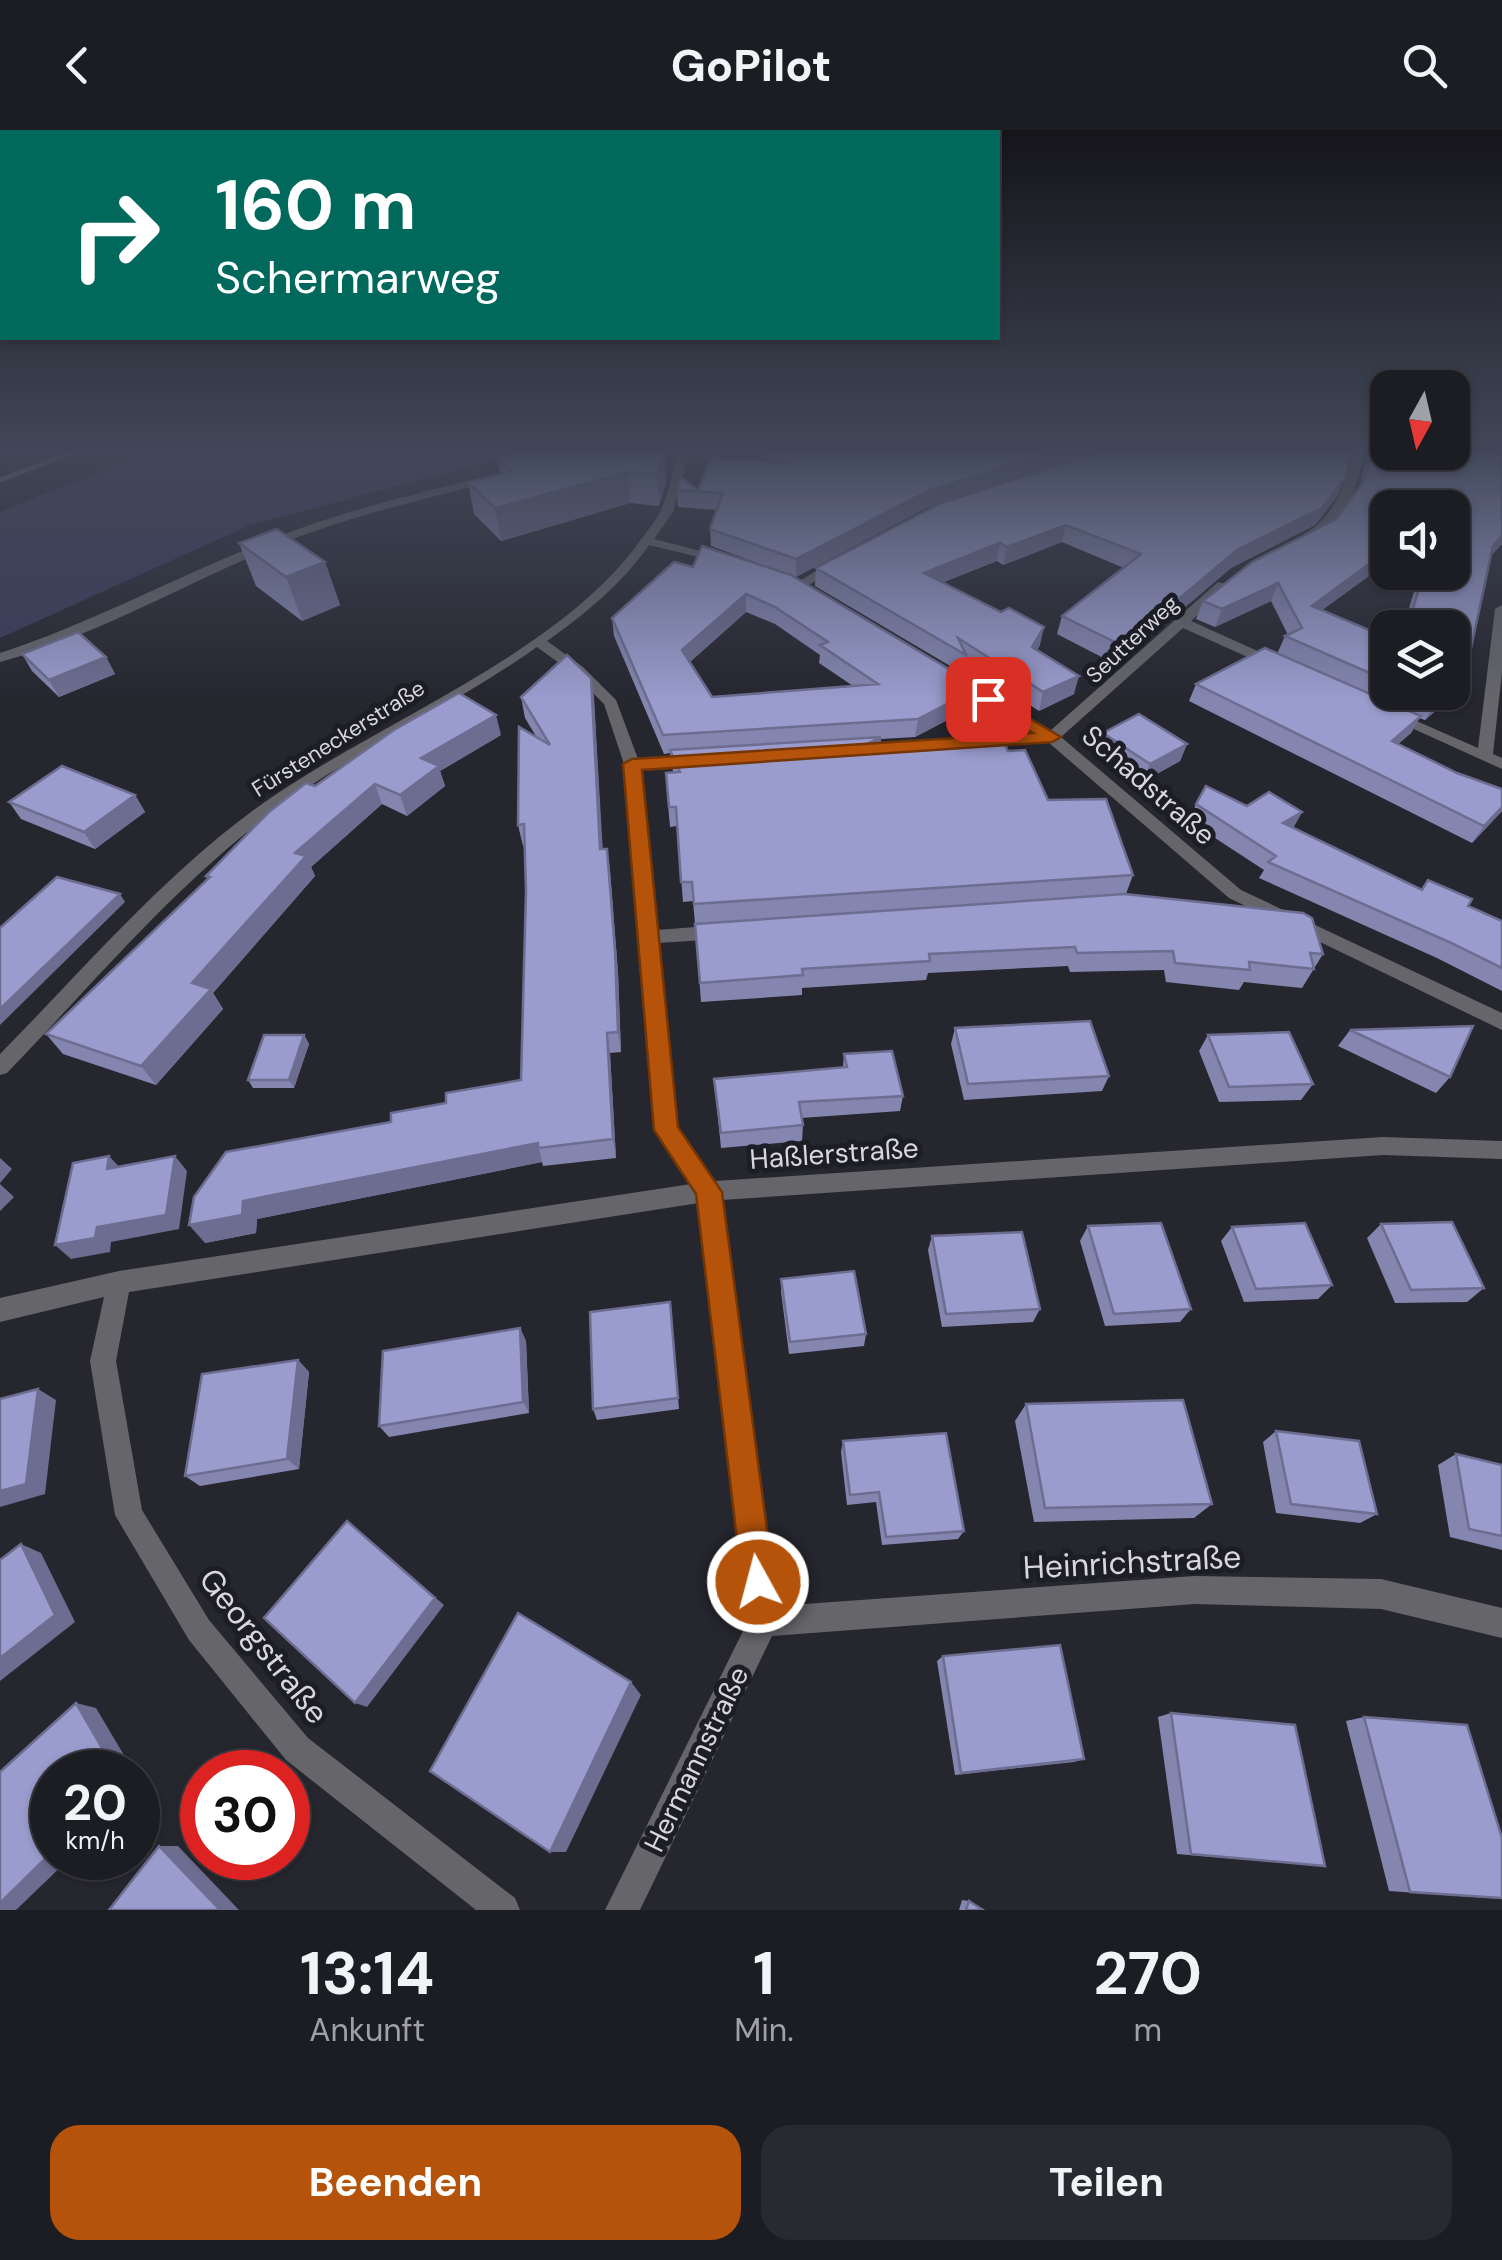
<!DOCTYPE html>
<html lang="de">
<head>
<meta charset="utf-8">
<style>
	:root { --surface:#1c1c23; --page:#292930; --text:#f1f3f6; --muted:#a0a1a6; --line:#3a3a41; --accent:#b45309 }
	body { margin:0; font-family:"DM Sans",sans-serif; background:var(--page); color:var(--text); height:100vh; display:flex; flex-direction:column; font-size:38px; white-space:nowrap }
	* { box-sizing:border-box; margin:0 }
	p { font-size:32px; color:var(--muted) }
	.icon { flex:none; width:55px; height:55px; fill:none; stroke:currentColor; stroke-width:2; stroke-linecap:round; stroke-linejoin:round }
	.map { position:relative; height:1780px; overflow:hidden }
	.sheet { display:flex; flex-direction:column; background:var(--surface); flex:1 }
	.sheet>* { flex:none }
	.guide { position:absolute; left:0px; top:0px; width:1000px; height:210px; box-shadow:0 2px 8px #0004,0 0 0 2px var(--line); background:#00695c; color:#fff; overflow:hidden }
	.needle { width:65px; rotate:188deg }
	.controls { position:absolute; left:1370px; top:240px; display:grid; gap:20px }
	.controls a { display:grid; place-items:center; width:100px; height:100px; border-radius:20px; background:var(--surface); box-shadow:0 2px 8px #0004,0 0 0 2px var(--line); font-size:50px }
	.speed { position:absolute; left:30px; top:1620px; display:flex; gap:20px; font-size:50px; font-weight:700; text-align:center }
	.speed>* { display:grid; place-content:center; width:130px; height:130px; border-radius:50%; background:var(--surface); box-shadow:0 2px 8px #0004,0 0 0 2px var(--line); line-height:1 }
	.speed small { font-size:25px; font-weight:400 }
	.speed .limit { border:15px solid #d22; background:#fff; color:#111 }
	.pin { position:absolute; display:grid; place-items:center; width:85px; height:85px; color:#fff; margin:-42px; border-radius:20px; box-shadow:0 5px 15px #0006 }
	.me { position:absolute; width:110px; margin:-55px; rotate:353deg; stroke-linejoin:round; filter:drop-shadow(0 0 8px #0008) }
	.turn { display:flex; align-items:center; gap:35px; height:210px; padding:0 50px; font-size:45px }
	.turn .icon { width:130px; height:130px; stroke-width:2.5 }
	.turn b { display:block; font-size:70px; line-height:85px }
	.eta { display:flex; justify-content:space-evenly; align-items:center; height:170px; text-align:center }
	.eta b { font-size:60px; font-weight:700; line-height:70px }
	.action { display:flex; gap:20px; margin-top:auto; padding:20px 50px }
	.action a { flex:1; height:115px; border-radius:30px; background:var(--accent); color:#fff; font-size:40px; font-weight:700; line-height:115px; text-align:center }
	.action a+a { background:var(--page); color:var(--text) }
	header { display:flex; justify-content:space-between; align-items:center; height:130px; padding:0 50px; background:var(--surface); font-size:45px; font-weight:700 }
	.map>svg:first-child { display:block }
	.green { fill:#3b3c5a }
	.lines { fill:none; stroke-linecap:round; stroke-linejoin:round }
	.street { fill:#65656a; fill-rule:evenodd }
	.rail { stroke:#8a8a92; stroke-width:5 }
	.wall { fill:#8486b0; fill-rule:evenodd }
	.shaded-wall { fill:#6c6d90 }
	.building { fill:#9a9ccd; stroke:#6c6d90; stroke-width:2.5; fill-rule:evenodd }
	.route { fill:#b45309; stroke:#753606; stroke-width:2.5 }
	.labels { text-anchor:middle; stroke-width:10; stroke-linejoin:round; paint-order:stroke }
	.far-street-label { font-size:22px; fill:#d7d7dd; stroke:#1c1d25 }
	.street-label { font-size:28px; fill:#d7d7dd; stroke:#1c1d25 }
	.near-street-label { font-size:32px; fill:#d7d7dd; stroke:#1c1d25 }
</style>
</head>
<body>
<header><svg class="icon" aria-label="back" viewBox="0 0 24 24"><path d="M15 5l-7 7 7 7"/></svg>GoPilot<svg class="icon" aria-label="search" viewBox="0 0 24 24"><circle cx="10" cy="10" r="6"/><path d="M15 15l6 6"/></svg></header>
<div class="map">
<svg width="1502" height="1780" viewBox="0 0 1502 1780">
	<rect width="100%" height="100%" fill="#26262f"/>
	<path class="green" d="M148 322H526L250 395 0 508V382Z"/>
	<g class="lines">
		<path class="street" d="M678 322H689L673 382 654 409 728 428V434L649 415C622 454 585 484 547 511L583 537 616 570 638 629 696 625 704 630 696 635 640 638 657 800 721 795 730 802 721 809 658 813 677 998 715 1051 1383 1007 1502 1011V1029L1383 1025 722 1070 776 1476 1195 1446 1381 1449 1502 1478V1508L1381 1479 1195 1474 772 1506 640 1780H605L748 1491 699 1073 129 1162 116 1231 142 1380 209 1490 308 1608 515 1768 520 1780H476L286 1630 189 1510 115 1385 90 1231 104 1167 0 1192V1168L119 1141 691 1054 655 1000 624 634 604 574 573 543 537 517C448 580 347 624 261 691 167 764 89 858 7 943L0 945V924C81 842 158 751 251 682 368 595 555 529 640 411 647 401 656 391 661 380 669 362 673 341 678 322Z
			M1354 322H1365C1358 351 1342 411 1305 410V404C1335 385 1345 355 1354 322Z
			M493 345 499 348 497 350C423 370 347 386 276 416 184 454 96 506 0 532V523C94 492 181 444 274 408 345 380 419 363 493 345Z
			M839 428 844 429V435L802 459 790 456Z
			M1218 452 1230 455 1191 491 1282 532V538H1272L1183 498 1061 607 1241 760 1502 883V900L1229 768 1048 612 855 625 847 620 855 615 1035 603 952 553V547L957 546 1051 600Z
			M1502 475V542L1493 624 1502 628V639L1383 585 1391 580 1396 582 1478 618 1495 479Z"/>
		<path class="rail" d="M0 350 73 322"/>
	</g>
	<path class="wall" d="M665 322 666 352 659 376 630 373 501 411 474 384 468 352 500 344 497 328Z
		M762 322H1352L1338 365 1315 395 1231 438 1117 535 1057 504 1062 486 1124 438 1062 412 1003 435 997 431 943 452 1040 515 1037 520 1074 564 1039 581 964 532 962 543 815 456 816 438 939 374 928 377 796 447 792 446 979 557 976 575 915 607 881 609 879 623 1008 621 1048 670 1133 745 1126 764 1323 824 1302 858 1244 852 1239 860 1166 852 1164 840 1070 842 1068 836 928 843 926 850 802 858V865L701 872 695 794 961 776 695 794 693 771 683 772 677 696 670 697 667 663 673 642 670 623 664 624 614 506 612 488 693 437 784 443 711 416 710 399 717 380 678 377 677 360H698L771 332ZM746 482 775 494 820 525 819 533 853 556 712 567 690 532Z
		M1368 322H1502V414L1491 425 1465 546 1454 565 1425 590 1419 588 1411 603 1398 614 1457 643 1502 659V681L1472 713 1189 571 1196 554 1277 524 1285 506 1288 505 1271 471 1215 497 1196 489 1203 471 1336 389 1360 357ZM1388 378H1452V442H1420L1403 498H1452V562H1388V508L1322 480 1388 432Z
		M239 413 325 432 340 475 302 491 256 456Z
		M22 524 106 527 115 544 59 567 32 541Z
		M591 548 594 569 602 719H607L610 740 618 842 621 922 610 923 616 1028 543 1036 542 1032 257 1089 256 1103 205 1113 391 992 521 950 526 761 525 716H523L518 695 537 608 525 588 521 567Z
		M1103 603 1187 614 1180 631 1144 651 1098 620Z
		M501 605 440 641 445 656 407 686 382 674 311 737 315 746 213 863 223 879 156 955 63 924 46 904 208 750 206 746 315 656Z
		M135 665 145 682 95 719 21 689 9 672Z
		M1196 674 1247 676 1302 682 1293 698 1422 760 1468 776 1502 791V861L1437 828 1259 748 1264 740 1189 691Z
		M955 898 1109 946 1102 961 964 970 951 914Z
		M1350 900 1450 947 1436 963 1338 916Z
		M304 905 309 914 294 958H253L248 950Z
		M1208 905 1313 954 1301 970 1219 972 1199 921Z
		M844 924 903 966 900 981 801 988 803 995 802 1011 721 1018 714 949 843 937Z
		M1381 1094 1484 1158 1467 1172 1395 1173 1367 1108Z
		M1088 1096 1191 1179 1180 1192 1105 1196 1080 1111Z
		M1232 1097 1332 1155 1318 1169 1244 1172 1221 1111Z
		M932 1106 1040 1179 1033 1192 942 1197 928 1120Z
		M781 1149 866 1204 864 1216 789 1224 781 1162Z
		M670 1172 679 1279 597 1290 593 1279Z
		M520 1198 526 1211 529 1283 389 1307 379 1296Z
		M298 1230 309 1242 299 1339 200 1356 185 1346Z
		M1026 1274 1212 1374 1194 1388 1034 1392 1015 1291Z
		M1276 1301 1377 1384 1360 1393 1276 1383 1263 1312Z
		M843 1311 964 1401 958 1409 882 1415 876 1372 847 1375 841 1322Z
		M1456 1324 1502 1335V1420L1450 1407 1438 1335Z
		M943 1526 1084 1629 1074 1632 955 1645 937 1531Z
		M1171 1583 1325 1736 1177 1724 1158 1587Z
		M1364 1587 1502 1769 1389 1761 1346 1591Z
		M962 1770 969 1771 983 1780H959Z"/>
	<path class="shaded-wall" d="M665 322 666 352 659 376 657 344Z
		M1055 322H1106L928 377 796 447V429L930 360Z
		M628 342 630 373 501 411 495 378Z
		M1345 348 1338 365 1315 395 1231 438 1117 535 1123 516 1237 420Z
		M1066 395 1062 412 1003 435 1007 417Z
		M1502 406V414L1483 434 1493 416Z
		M1000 413 997 431 922 461 924 443Z
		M1388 420V432L1303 494 1312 476Z
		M325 432 340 475 302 491 286 447Z
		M1278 453 1271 471 1215 497 1222 479Z
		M746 464V482L683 538 682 520Z
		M1044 497 1040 515 1028 536 1032 517Z
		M106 527 115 544 59 567 49 550Z
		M1079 546 1074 564 1039 581 1043 562Z
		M1465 546 1454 565 1425 590 1436 572 1446 562H1452V557Z
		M591 548 594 569 604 740 600 719Z
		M979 557 976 575 915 607 918 589Z
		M496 585 501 605 440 641 445 656 407 686 400 665 421 628Z
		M1421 586 1411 603 1382 628 1392 611Z
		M881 607 879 627 845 625Z
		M1187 614 1180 631 1144 651 1150 634Z
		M375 654 382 674 311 737 315 746 213 863 223 879 156 955 141 936 192 853 295 723Z
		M135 665 145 682 95 719 84 702Z
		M1502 677V681L1472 713 1484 696Z
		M1302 682 1293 698 1283 693Z
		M607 719 618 842 621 922 618 902Z
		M120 764 125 772 0 895V879Z
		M607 903 610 923 616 1028 613 1009Z
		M304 905 309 914 294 958 289 950Z
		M538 1013 542 1032 257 1089 256 1103 205 1113 189 1095 243 1071Z
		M109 1026 123 1041 107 1039Z
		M175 1026 187 1041 179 1099 111 1112 110 1122 71 1129 55 1115 97 1097Z
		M0 1028 12 1039 0 1053Z
		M0 1054 14 1067 0 1081Z
		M520 1198 526 1211 529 1283 523 1272Z
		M298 1230 309 1242 299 1339 287 1329Z
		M38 1259 56 1270 45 1364 0 1377V1361Z
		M347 1391 444 1475 367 1577 355 1573Z
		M21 1414 41 1423 75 1492 0 1551V1528Z
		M631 1552 641 1565 566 1722H550Z
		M76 1573 96 1578 134 1642H116Z
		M159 1716H178L239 1780H220Z
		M52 1722V1728H70L16 1780H0V1773Z"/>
	<path class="building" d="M522 322H664L657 344 628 342 495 378 468 352 511 341 497 328Z
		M777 322H1055L930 360 796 429 710 399 723 363 677 360 681 347 698 360 711 328 788 333Z
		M1100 322H1352L1345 348 1322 378 1237 420 1123 516 1062 486 1141 424 1066 395 1007 417 1000 413 924 443 1001 482 1009 478 1044 497 1032 517 1079 546 1043 562 958 508 966 525 816 438 941 373Z
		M1372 322H1502V406L1493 416 1465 546 1452 557V498H1407L1424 442H1452V378H1388V420L1312 476 1388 508V551L1285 506 1302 498 1278 453 1222 479 1203 471 1252 432 1336 389 1364 351Z
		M277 399 325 432 286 447 239 413Z
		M702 416 791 445 979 557 918 589 663 605 612 488 674 432 693 437ZM746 464 775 477 828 512 820 515 878 554 712 567 682 520Z
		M78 502 106 527 49 550 22 524Z
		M1265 518 1421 586 1392 611 1457 643 1502 659V677L1484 696 1196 554Z
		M567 525 591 548 600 719H607L615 821 618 902 607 903 613 1009 538 1018V1013L243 1071 242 1085 189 1095 194 1067 226 1022 391 992V983L446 973V963L521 950 526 761 524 694 518 695 519 597 550 615 521 567Z
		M1415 562H1446L1436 572Z
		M459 563 496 585 421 628 439 636 400 665 375 654 295 723 306 726 192 853 211 859 141 936 46 904 210 747 206 746 269 682 306 653 315 656 394 600Z
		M1139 584 1187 614 1150 634 1103 603Z
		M881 607 845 625 1005 614 1008 621 1025 620 1048 670 1106 669 1133 745 694 774 692 752H681L676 677H669L666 643 680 642 670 620Z
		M62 636 135 665 84 702 9 672Z
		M1206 656 1247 676 1269 662 1302 682 1283 693 1422 760 1428 750 1472 769 1468 776 1502 791V838L1449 812 1268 732 1276 726 1196 674Z
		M57 747 120 764 0 879V798Z
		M1125 764 1303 783 1312 788 1323 824 1310 823 1314 839 1249 832 1250 840 1175 833 1173 821 1077 823 1075 817 929 824 930 831 802 839 803 845 700 853 695 794Z
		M1090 891 1109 946 968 954 955 898Z
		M1473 896 1450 947 1350 900Z
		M1289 902 1313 954 1229 957 1208 905Z
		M264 905H304L289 950H248Z
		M892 921 903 966 799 972 803 995 721 1003 714 949 847 937 844 924Z
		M109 1026 107 1039 175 1026 166 1085 97 1097 95 1108 55 1115 73 1033Z
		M1452 1092 1484 1158 1411 1160 1381 1094Z
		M1161 1093 1191 1179 1114 1184 1088 1096Z
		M1305 1093 1332 1155 1256 1159 1232 1097Z
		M1022 1102 1040 1179 946 1184 932 1106Z
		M854 1141 866 1204 790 1212 781 1149Z
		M670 1172 678 1268 593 1279 590 1182Z
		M520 1198 523 1272 379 1296 383 1221Z
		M298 1230 287 1329 185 1346 202 1244Z
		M38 1259 26 1354 0 1361V1269Z
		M1183 1270 1212 1374 1045 1378 1026 1274Z
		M1276 1301 1359 1311 1377 1384 1291 1374Z
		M946 1303 964 1401 886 1407 879 1362 850 1365 843 1311Z
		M1456 1324 1502 1335V1406L1469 1399Z
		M347 1391 435 1468 355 1573 264 1488Z
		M21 1414 55 1485 0 1528V1430Z
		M518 1483 631 1552 550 1722 430 1641Z
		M1060 1515 1084 1629 961 1643 943 1526Z
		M76 1573 116 1642H52V1722L0 1773V1642Z
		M1171 1583 1295 1595 1325 1736 1191 1724Z
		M1364 1587 1467 1595 1502 1708V1768L1410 1762Z
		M159 1716 220 1780H109Z
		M969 1771 983 1780H966Z"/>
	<linearGradient id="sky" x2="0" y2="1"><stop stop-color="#15151a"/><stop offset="0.56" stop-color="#414758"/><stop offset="1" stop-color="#414758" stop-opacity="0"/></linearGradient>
	<rect width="1502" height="571" fill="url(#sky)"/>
	<path class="route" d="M988 564 1061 607 1052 612 642 640 678 997 722 1062 774 1452 770 1464 758 1469 746 1464 742 1452 696 1064 654 1000 623 634 632 629 1033 603 982 573V565Z"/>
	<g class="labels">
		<g class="far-street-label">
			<text transform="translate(1132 509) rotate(-43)" y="8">Seutterweg</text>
			<text transform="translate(338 608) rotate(-32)" y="8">Fürsteneckerstraße</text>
		</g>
		<g class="street-label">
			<text transform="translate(1149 655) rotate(41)" y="10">Schadstraße</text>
			<text transform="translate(834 1023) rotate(-4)" y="10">Haßlerstraße</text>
			<text transform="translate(696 1629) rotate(-64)" y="10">Hermannstraße</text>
		</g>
		<g class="near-street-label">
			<text transform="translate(1132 1432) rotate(-3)" y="11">Heinrichstraße</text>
			<text transform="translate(264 1516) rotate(52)" y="11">Georgstraße</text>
		</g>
	</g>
</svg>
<div class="controls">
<a><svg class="needle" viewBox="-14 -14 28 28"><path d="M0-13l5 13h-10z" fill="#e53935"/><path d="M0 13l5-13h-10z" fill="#a0a1a6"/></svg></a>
<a><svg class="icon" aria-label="sound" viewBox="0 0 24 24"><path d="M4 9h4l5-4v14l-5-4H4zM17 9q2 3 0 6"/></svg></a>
<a><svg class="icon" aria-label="layers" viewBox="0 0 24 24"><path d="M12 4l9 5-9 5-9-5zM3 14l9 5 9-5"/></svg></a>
</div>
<div class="speed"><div>20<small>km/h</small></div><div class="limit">30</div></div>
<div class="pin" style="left:988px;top:569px;background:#d93025"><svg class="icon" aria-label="arrive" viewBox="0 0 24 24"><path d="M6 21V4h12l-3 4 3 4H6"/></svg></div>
<svg class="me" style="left:758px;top:1452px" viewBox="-20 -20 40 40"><circle r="17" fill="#b45309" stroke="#fff" stroke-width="3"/><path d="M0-11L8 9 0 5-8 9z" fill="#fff"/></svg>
<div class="guide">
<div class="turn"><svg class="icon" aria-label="right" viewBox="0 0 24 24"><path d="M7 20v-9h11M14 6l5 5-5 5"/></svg><div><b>160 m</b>Schermarweg</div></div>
</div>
</div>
<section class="sheet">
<div class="eta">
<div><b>13:14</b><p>Ankunft</p></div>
<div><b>1</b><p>Min.</p></div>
<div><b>270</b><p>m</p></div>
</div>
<div class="action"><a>Beenden</a><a>Teilen</a></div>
</section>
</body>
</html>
